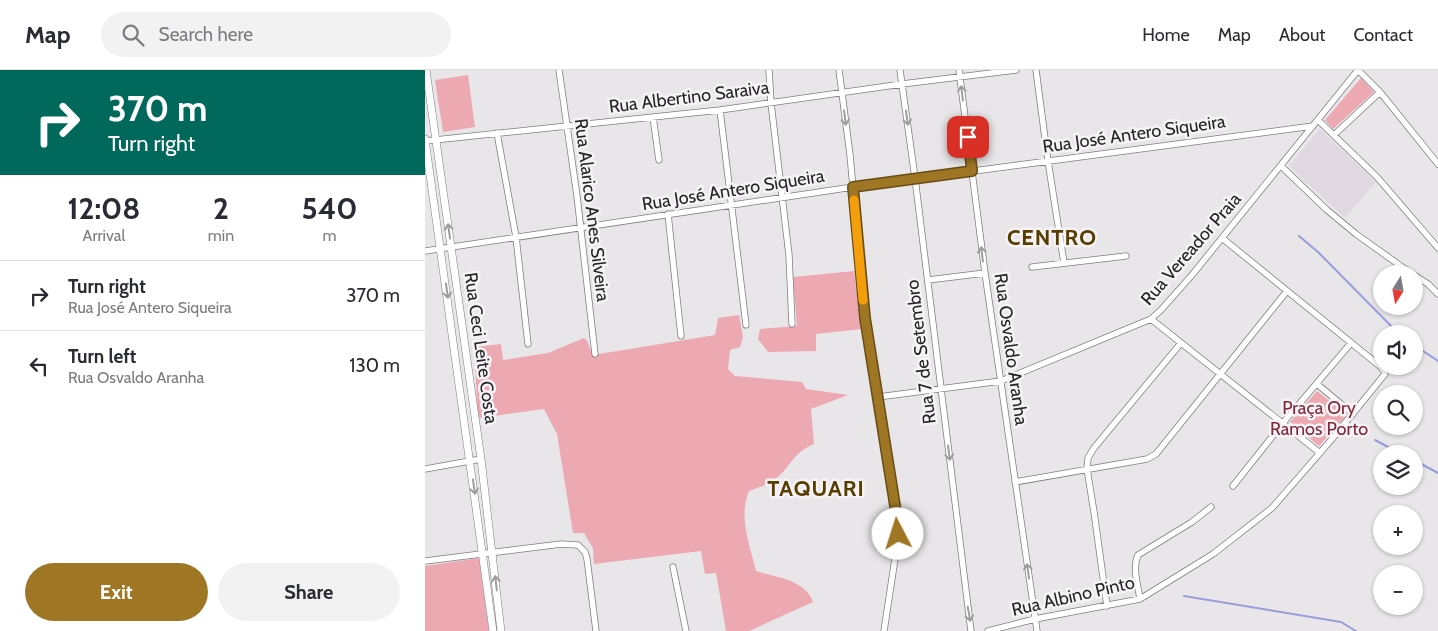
<!DOCTYPE html>
<html lang="en">
<head>
<meta charset="utf-8">
<style>
	:root { --surface:#fff; --page:#f2f2f3; --text:#2b2b33; --muted:#7c7c81; --line:#e1e1e2; --accent:#9e7624 }
	body { margin:0; font-family:Cabin,sans-serif; background:var(--page); color:var(--text); height:100vh; display:flex; flex-direction:column; font-size:19px; white-space:nowrap }
	* { box-sizing:border-box; margin:0 }
	p { font-size:16px; color:var(--muted) }
	.icon { flex:none; width:28px; height:28px; fill:none; stroke:currentColor; stroke-width:2; stroke-linecap:round; stroke-linejoin:round }
	.map { position:relative; flex:1; overflow:hidden }
	.sheet { display:flex; flex-direction:column; background:var(--surface); width:425px }
	.sheet>* { flex:none }
	.top-card { background:#00695c; color:#fff; overflow:hidden }
	.needle { width:32px; rotate:191deg }
	.buttons { position:absolute; left:948px; top:195px; display:grid; gap:10px }
	.buttons a { display:grid; place-items:center; width:50px; height:50px; border-radius:50%; background:var(--surface); box-shadow:0 1px 4px #0004; font-size:25px }
	.pin { position:absolute; display:grid; place-items:center; width:42px; height:42px; color:#fff; margin:-21px; border-radius:10px; box-shadow:0 2px 8px #0006 }
	.me { position:absolute; width:55px; margin:-28px; rotate:355deg; stroke-linejoin:round; filter:drop-shadow(0 0 4px #0008) }
	.turn { display:flex; align-items:center; gap:18px; height:105px; padding:0 25px; font-size:22px }
	.turn .icon { width:65px; height:65px; stroke-width:2.5 }
	.turn b { display:block; font-size:35px; line-height:42px }
	.eta { display:flex; justify-content:space-evenly; align-items:center; height:85px; text-align:center }
	.eta b { font-size:30px; font-weight:800; line-height:35px }
	.action { display:flex; gap:10px; margin-top:auto; padding:10px 25px }
	.action a { flex:1; height:58px; border-radius:30px; background:var(--accent); color:#fff; font-size:20px; font-weight:800; line-height:58px; text-align:center }
	.action a+a { background:var(--page); color:var(--text) }
	ul { padding:0; list-style:none }
	li { display:flex; align-items:center; gap:15px; height:70px; padding:0 25px; border-top:1px solid var(--line) }
	li div { flex:1 }
	li b { display:block; font-size:19px }
	li em { font-style:normal }
	header { display:flex; align-items:center; gap:30px; box-sizing:border-box; height:70px; padding:0 25px; background:var(--surface); border-bottom:1px solid var(--line) }
	header strong { font-size:24px }
	nav { display:flex; gap:28px; margin-inline-start:auto; font-size:18px }
	.search { width:350px; height:45px; background:var(--page); display:flex; align-items:center; gap:12px; box-sizing:border-box; padding:0 18px; border-radius:28px; color:var(--muted); font-size:19px }
	main { display:flex; flex:1; min-height:0 }
	.map>svg:first-child { display:block }
	.built { fill:#e1d9e1 }
	.green { fill:#eda9b1 }
	.lines { fill:none; stroke-linecap:round; stroke-linejoin:round }
	.stream { stroke:#979ddd; stroke-width:2 }
	.minor-casing { stroke:#807d80; stroke-width:7 }
	.tertiary-casing { stroke:#807d80; stroke-width:8 }
	.minor { stroke:#fff; stroke-width:5.5 }
	.tertiary { stroke:#fff; stroke-width:7 }
	.oneway { stroke:#9e9d9e }
	.route-casing { stroke:#674d17; stroke-width:12 }
	.route { stroke:#9e7624; stroke-width:9 }
	.slow { stroke:#f59e0b; stroke-width:9 }
	.labels { text-anchor:middle; stroke-width:5; stroke-linejoin:round; paint-order:stroke }
	.street-label { font-size:18px; fill:#272627; stroke:#f6f3f6 }
	.park-label { font-size:18px; fill:#81273a; stroke:#f6f3f6 }
	.district-label { font-size:22px; font-weight:bold; letter-spacing:1px; fill:#583d00; stroke:#f6f3f6 }
</style>
</head>
<body>
<header>
<strong>Map</strong>
<div class="search"><svg class="icon" aria-label="search" viewBox="0 0 24 24"><circle cx="10" cy="10" r="6"/><path d="M15 15l6 6"/></svg>Search here</div>
<nav><a>Home</a><a>Map</a><a>About</a><a>Contact</a></nav>
</header>
<main>
<section class="sheet">
<div class="top-card">
<div class="turn"><svg class="icon" aria-label="right" viewBox="0 0 24 24"><path d="M7 20v-9h11M14 6l5 5-5 5"/></svg><div><b>370 m</b>Turn right</div></div>
</div>
<div class="eta">
<div><b>12:08</b><p>Arrival</p></div>
<div><b>2</b><p>min</p></div>
<div><b>540</b><p>m</p></div>
</div>
<ul>
<li><svg class="icon" aria-label="right" viewBox="0 0 24 24"><path d="M7 20v-9h11M14 6l5 5-5 5"/></svg><div><b>Turn right</b><p>Rua José Antero Siqueira</p></div><em>370 m</em></li>
<li><svg class="icon" aria-label="left" viewBox="0 0 24 24"><path d="M17 20v-9H6M10 6l-5 5 5 5"/></svg><div><b>Turn left</b><p>Rua Osvaldo Aranha</p></div><em>130 m</em></li>
</ul>
<div class="action"><a>Exit</a><a>Share</a></div>
</section>
<div class="map">
<svg width="1013" height="561" viewBox="0 0 1013 561">
	<rect width="100%" height="100%" fill="#e8e6e8"/>
	<path class="built" d="M895 59 951 112 920 148 864 96Z"/>
	<path class="green" d="M43 5 50 57 18 62 10 10Z
		M936 8 949 22 908 59 900 50Z
		M429 201 436 259 391 264V281L343 282 333 269 335 259 372 256 368 207Z
		M314 245 318 267 315 277 305 280 303 299 310 306 377 312 381 319 423 325 386 339 389 374C368 383 368 393 353 407 345 415 334 417 324 421 313 446 325 476 331 501 351 507 381 510 388 532L324 561H301L291 503 280 504 276 481 169 494 168 478 159 463H148L132 364 119 339 53 348 49 277 76 274 78 290 123 283 159 268 162 271 168 285 290 265 293 248Z
		M892 321 922 345 894 376 865 352Z
		M54 488 64 561H0V496Z"/>
	<g class="lines">
		<path class="stream" d="M874 166 893 182 974 264
			M989 275 1013 291
			M950 370 976 384
			M989 390 1013 403
			M759 526 916 552 931 561"/>
		<g class="minor-casing">
			<path id="minor" d="M134 0 152 126 170 284
				M344 0 346 33 364 185 367 254
				M414 0 425 85 440 248 472 447 471 482 459 561
				M475 0 490 108 546 561
				M534 0 560 203 612 561
				M611 0 623 91 639 193
				M933 0 955 22 1013 94
				M295 40 321 255
				M228 47 234 90
				M893 50 952 107 1013 178
				M72 63 91 167 103 274
				M909 65 955 22
				M0 71 295 40 477 14 591 0
				M856 96 902 140 931 164 987 204
				M243 144 256 266
				M0 181 428 117 888 56
				M607 197 701 186
				M989 205 1003 214 1013 224
				M503 210 560 203
				M726 249 895 383
				M892 314 928 344
				M453 327 576 311 726 249 736 240 767 205 933 0
				M0 399 56 389
				M590 412 705 392 722 389 731 384 862 221
				M808 416 858 353 926 273
				M0 491 136 474 153 475 160 482 162 489 171 561
				M248 497 261 561
				M715 529C713 515 707 498 713 485L767 452 786 437
				M682 536 669 442 662 399 663 388 669 378 756 273
				M563 561 610 549 715 529 788 484 847 438 907 369 960 304 959 301 956 297 797 168"/>
		</g>
		<g class="tertiary-casing">
			<path id="tertiary" d="M1 0 56 389 76 561
				M0 69 68 561"/>
		</g>
		<use href="#minor" class="minor"/>
		<use href="#tertiary" class="tertiary"/>
	</g>
	<defs><path id="oneway-shaft" d="M-6 0H5M1.5-3L5.5 0L1.5 3" fill="none" stroke-width="1.6" stroke-linecap="round" stroke-linejoin="round" transform="scale(1.25)"/></defs>
	<g class="oneway">
		<use href="#oneway-shaft" transform="translate(537 23) rotate(-97)"/>
		<use href="#oneway-shaft" transform="translate(420 48) rotate(83)"/>
		<use href="#oneway-shaft" transform="translate(482 48) rotate(82)"/>
		<use href="#oneway-shaft" transform="translate(24 161) rotate(-98)"/>
		<use href="#oneway-shaft" transform="translate(557 184) rotate(-97)"/>
		<use href="#oneway-shaft" transform="translate(22 221) rotate(82)"/>
		<use href="#oneway-shaft" transform="translate(524 383) rotate(83)"/>
		<use href="#oneway-shaft" transform="translate(49 417) rotate(82)"/>
		<use href="#oneway-shaft" transform="translate(603 501) rotate(-98)"/>
		<use href="#oneway-shaft" transform="translate(71 513) rotate(-96)"/>
		<use href="#oneway-shaft" transform="translate(544 544) rotate(80)"/>
	</g>
	<g class="lines">
		<g class="route-casing">
			<path id="route" d="M473 464 472 448 440 248 428 117 547 101 543 67"/>
		</g>
		<use href="#route" class="route"/>
		<path class="slow" d="M429 130 438 230"/>
	</g>
	<g class="labels">
		<g class="street-label">
			<text transform="translate(264 27) rotate(-7)" y="6">Rua Albertino Saraiva</text>
			<text transform="translate(709 64) rotate(-8)" y="6">Rua José Antero Siqueira</text>
			<text transform="translate(308 120) rotate(-9)" y="6">Rua José Antero Siqueira</text>
			<text transform="translate(167 140) rotate(83)" y="6">Rua Alarico Anes Silveira</text>
			<text transform="translate(766 179) rotate(-49)" y="6">Rua Vereador Praia</text>
			<text transform="translate(56 278) rotate(82)" y="6">Rua Ceci Leite Costa</text>
			<text transform="translate(586 279) rotate(82)" y="6">Rua Osvaldo Aranha</text>
			<text transform="translate(496 282) rotate(-97)" y="6">Rua 7 de Setembro</text>
			<text transform="translate(648 526) rotate(-13)" y="6">Rua Albino Pinto</text>
		</g>
		<g class="park-label">
			<text x="894" y="344">Praça Ory<tspan x="894" dy="21">Ramos Porto</tspan></text>
		</g>
		<g class="district-label">
			<text x="627" y="175">CENTRO</text>
			<text x="391" y="426">TAQUARI</text>
		</g>
	</g>
</svg>
<div class="buttons">
<a><svg class="needle" viewBox="-14 -14 28 28"><path d="M0-13l5 13h-10z" fill="#e53935"/><path d="M0 13l5-13h-10z" fill="#7c7c81"/></svg></a>
<a><svg class="icon" aria-label="sound" viewBox="0 0 24 24"><path d="M4 9h4l5-4v14l-5-4H4zM17 9q2 3 0 6"/></svg></a>
<a><svg class="icon" aria-label="search" viewBox="0 0 24 24"><circle cx="10" cy="10" r="6"/><path d="M15 15l6 6"/></svg></a>
<a><svg class="icon" aria-label="layers" viewBox="0 0 24 24"><path d="M12 4l9 5-9 5-9-5zM3 14l9 5 9-5"/></svg></a>
<a>+</a>
<a>−</a>
</div>
<div class="pin" style="left:543px;top:67px;background:#d93025"><svg class="icon" aria-label="arrive" viewBox="0 0 24 24"><path d="M6 21V4h12l-3 4 3 4H6"/></svg></div>
<svg class="me" style="left:473px;top:464px" viewBox="-20 -20 40 40"><circle r="19" fill="#fff"/><path d="M0-13L10 11 0 6-10 11z" fill="#9e7624"/></svg>
</div>
</main>
</body>
</html>
